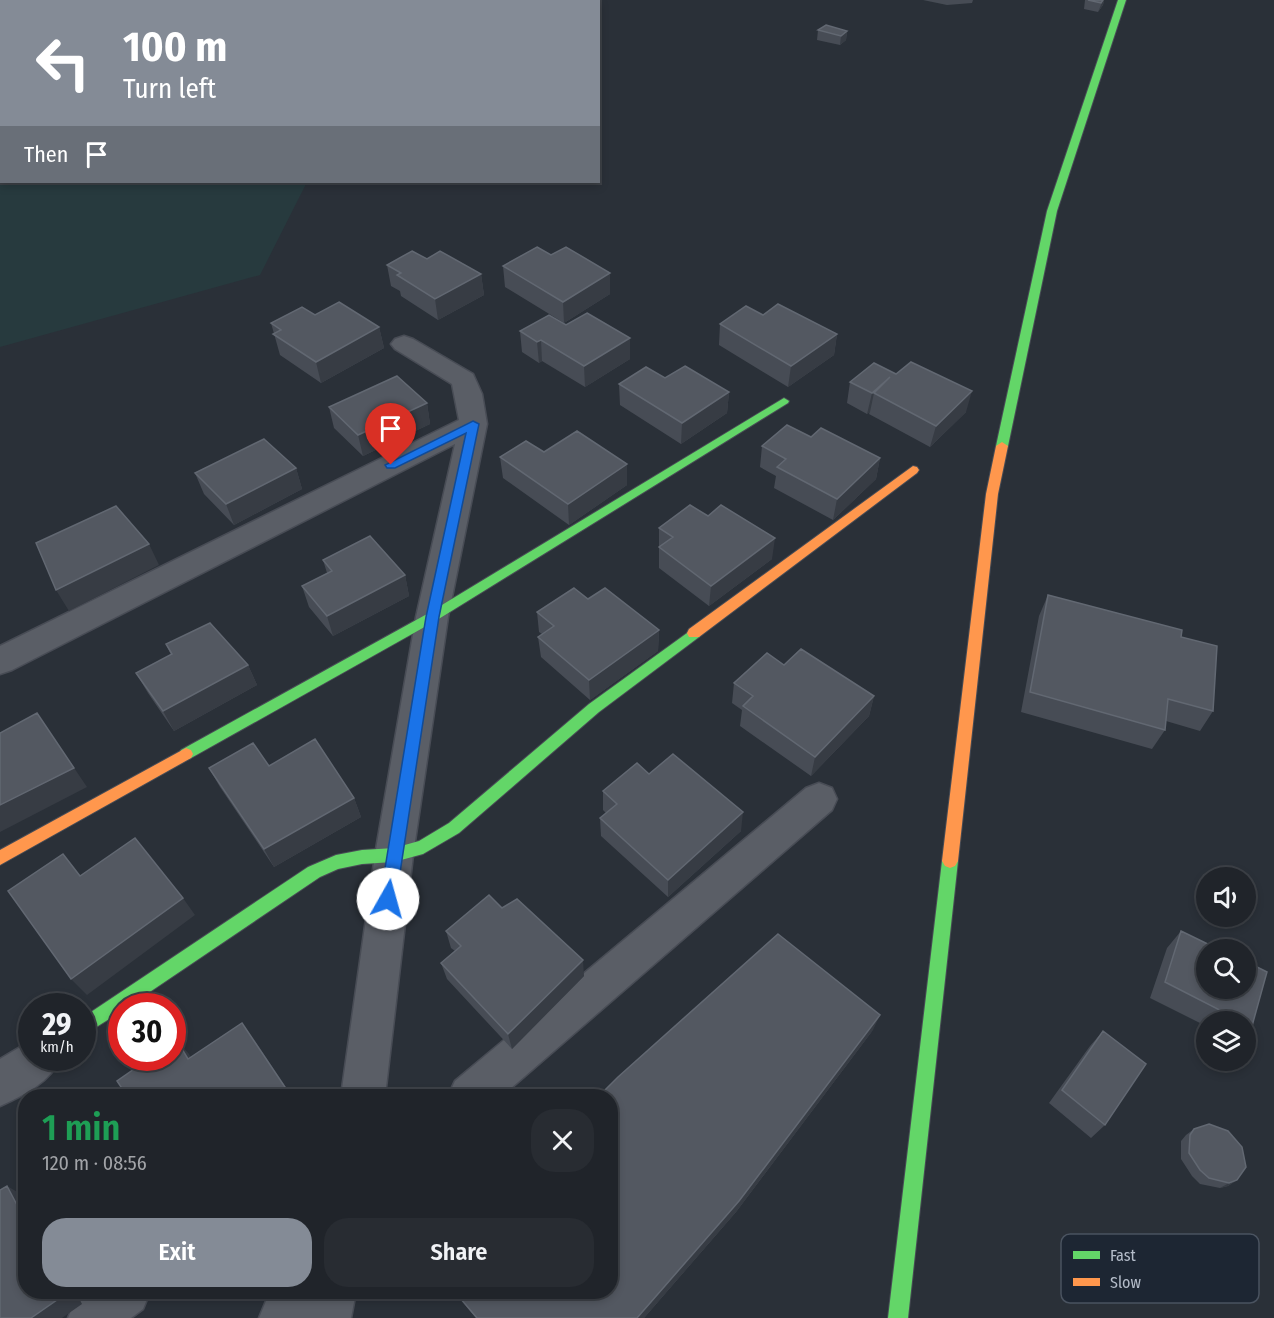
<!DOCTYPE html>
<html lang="en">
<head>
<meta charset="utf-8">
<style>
	:root { --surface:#20242a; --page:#282c32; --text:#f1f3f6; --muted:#a2a4a8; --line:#3d4147; --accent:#848b96 }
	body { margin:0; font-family:"Fira Sans Condensed",sans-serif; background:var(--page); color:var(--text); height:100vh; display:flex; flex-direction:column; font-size:22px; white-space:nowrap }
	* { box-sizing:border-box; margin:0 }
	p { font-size:20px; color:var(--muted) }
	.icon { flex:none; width:33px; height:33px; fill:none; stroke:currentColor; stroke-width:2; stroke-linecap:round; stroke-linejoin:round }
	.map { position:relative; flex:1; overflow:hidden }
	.details { position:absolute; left:18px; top:1089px; width:600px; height:210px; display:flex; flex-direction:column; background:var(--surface); border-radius:24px; box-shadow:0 3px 9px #0003,0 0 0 2px var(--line) }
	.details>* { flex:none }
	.top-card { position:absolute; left:0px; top:0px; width:600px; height:183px; box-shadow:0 3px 9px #0003,0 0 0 2px var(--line); background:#848b96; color:#fff; overflow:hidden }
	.controls { position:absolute; left:1196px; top:867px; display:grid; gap:12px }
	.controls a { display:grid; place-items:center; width:60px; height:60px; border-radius:50%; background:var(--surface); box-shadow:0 3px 9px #0003,0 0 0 2px var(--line); font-size:30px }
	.speed { position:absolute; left:18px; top:993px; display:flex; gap:12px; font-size:30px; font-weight:700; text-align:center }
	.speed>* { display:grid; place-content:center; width:78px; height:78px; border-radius:50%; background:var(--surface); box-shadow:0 3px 9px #0003,0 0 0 2px var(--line); line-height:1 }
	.speed small { font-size:15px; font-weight:400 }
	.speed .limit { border:9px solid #d22; background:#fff; color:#111 }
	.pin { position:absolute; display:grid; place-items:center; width:51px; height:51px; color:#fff; margin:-62px -26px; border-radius:50% 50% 50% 0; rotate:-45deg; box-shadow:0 0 6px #0007 }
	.pin .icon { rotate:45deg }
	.me { position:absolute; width:66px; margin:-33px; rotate:7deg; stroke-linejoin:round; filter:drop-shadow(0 0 4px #0008) }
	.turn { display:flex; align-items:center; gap:21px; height:126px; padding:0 24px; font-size:27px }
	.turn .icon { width:78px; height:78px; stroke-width:2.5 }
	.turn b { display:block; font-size:42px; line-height:51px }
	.then { display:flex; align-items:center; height:57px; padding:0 24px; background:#0003; gap:12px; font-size:22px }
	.round { display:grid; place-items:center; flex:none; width:63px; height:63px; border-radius:24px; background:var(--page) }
	.head { display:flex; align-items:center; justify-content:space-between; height:102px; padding:0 24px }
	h1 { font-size:36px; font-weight:600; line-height:45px; color:#1e9e55 }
	.cta { display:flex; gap:12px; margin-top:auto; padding:12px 24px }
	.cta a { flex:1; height:69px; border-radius:24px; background:var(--accent); color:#fff; font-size:24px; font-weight:600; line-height:69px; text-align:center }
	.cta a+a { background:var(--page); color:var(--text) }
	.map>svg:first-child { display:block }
	.green { fill:#273a3e }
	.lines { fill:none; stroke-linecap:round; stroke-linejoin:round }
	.street-casing { stroke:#484c55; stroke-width:3 }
	.fast-casing { stroke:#484c55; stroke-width:2 }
	.slow-casing { stroke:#484c55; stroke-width:2 }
	.street { fill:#5a5e66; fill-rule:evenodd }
	.fast { fill:#63d668; fill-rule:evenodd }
	.slow { fill:#ff974d; fill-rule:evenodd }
	.wall { fill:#474c55 }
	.shaded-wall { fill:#373c44 }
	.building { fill:#535861; stroke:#626872; stroke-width:1.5 }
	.route { fill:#1a73e8; stroke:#114b97; stroke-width:1.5 }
	.key { fill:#1d2633; stroke:#4a5360; stroke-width:1.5 }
	.key-label { font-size:16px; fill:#b4bcc9 }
</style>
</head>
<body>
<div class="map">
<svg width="1274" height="1318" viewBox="0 0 1274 1318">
	<rect width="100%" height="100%" fill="#2a3038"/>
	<path class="green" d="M0 0H507L2 2V182H307L260 275 0 347Z"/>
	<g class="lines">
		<g class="street-casing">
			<path id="street" d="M404 336 413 339 473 374 482 394 487 424 448 617 413 855 385 1096H341L375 855 416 617 455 444 12 670 0 674V646L459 420 452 384 395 349 391 344 395 339Z
				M819 783 832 788 837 799 832 810 502 1096H448L455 1081 806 788Z
				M32 1040V1058H60C52 1081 23 1096 0 1106V1059Z
				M87 1292H150L143 1309 131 1318H68L75 1301Z
				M277 1292H356L351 1318H259L266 1301Z"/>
		</g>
		<g class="fast-casing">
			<path id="fast" d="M1118 0H1126L1057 211 1008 446 1002 450 996 446 1047 211Z
				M784 398 789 401 788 403 437 620 191 758 186 760 181 758 179 754 181 750 427 614Z
				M694 628 701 633 699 637 599 712 459 833 423 854 394 862 362 864 338 869 320 877 129 1006H122V1011L82 1036V1018L308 867 336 855 362 850 394 848 419 841 449 823 589 704Z
				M950 854 955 856 958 861 908 1318H888L942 861 945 856Z"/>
		</g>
		<g class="slow-casing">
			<path id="slow" d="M1002 442 1008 446 998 494 958 861 955 866 950 868 945 866 942 861 986 494 996 446Z
				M913 466 917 467 919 470 917 473 699 637H689L687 633 689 629Z
				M186 748 191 750 193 754 191 758 0 865V850Z"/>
		</g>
		<use href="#street" class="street"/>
		<use href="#fast" class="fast"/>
		<use href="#slow" class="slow"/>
	</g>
	<path class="wall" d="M923 0H973L972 3 947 5Z
		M1085 0H1104L1103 5 1098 12 1084 9Z
		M818 30 847 31 846 40 840 45 817 40Z
		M551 255 610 273V294L564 323 505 287 503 266Z
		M427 259 481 274 484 295 438 320 401 296 400 291 391 286 387 265Z
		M315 315 379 327 384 348 321 383 280 355 271 323Z
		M763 315 837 334 834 355 788 387 719 345 720 324Z
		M566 325 630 359 585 387 542 361 539 363 522 352 520 331Z
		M665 378 729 392 727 413 681 444 620 405 619 384Z
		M850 382 966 412 930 447 869 414 870 412 867 414 847 403Z
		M427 403 430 424 363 456 334 428 329 407Z
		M762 446 880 458 876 479 833 520 774 488 776 476 760 467Z
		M500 457 627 485 569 525 503 478Z
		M296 468 302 489 234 525 204 494 195 473Z
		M659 528 772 559 709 606 659 568Z
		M323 560 405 575 409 596 333 636 309 607 302 586 327 573Z
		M1048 595 1181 637 1213 711 1200 731 1166 721 1165 730 1152 749 1021 712 1039 616Z
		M588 599 659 630 658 651 590 700 541 657 538 637 542 634 539 632 537 612Z
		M166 644 248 665 257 685 174 731 148 693 136 673 171 655Z
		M784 665 874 696 869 716 811 776 740 726 742 710 732 703 734 683Z
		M269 766 354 798 361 817 274 867 220 787 209 768Z
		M649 774 741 831 668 897 601 836 600 818 606 813 603 810V791Z
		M502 908 584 976 512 1049 447 979 441 963 455 951 451 948 446 931Z
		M1181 931 1252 1026 1245 1033V1022H1206V1026L1150 998 1167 948Z
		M873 1030 736 1212 644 1318H476L454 1292H610Z
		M1103 1031 1105 1125 1091 1138 1049 1103 1090 1046Z
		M1194 1129 1237 1180 1228 1186 1220 1188 1200 1184 1192 1176 1181 1159V1141L1186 1135Z"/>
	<path class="shaded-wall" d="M1103 0H1104L1103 5 1098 12Z
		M847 31 846 40 840 45 841 36Z
		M610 273V294L564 323 563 302Z
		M481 274 484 295 438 320 435 299Z
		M379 327 384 348 321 383 316 362Z
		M837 334 834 355 788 387 791 366Z
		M630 338V359L585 387 584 366Z
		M541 340 542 361 539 363 537 342Z
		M890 377 874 393 870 412 867 414 872 393Z
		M972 391 966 412 930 447 936 426Z
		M729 392 727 413 681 444 682 423Z
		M427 403 430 424 363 456 358 435Z
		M880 458 876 479 833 520 837 499Z
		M627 464V485L569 525 568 504Z
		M296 468 302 489 234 525 226 504Z
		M775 538 772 559 709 606 711 586Z
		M149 544 159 565 69 611 56 590Z
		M405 575 409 596 333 636 327 616Z
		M659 630 658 651 590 700 589 680Z
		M248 665 257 685 174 731 163 711Z
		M874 696 869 716 811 776 815 757Z
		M37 713 87 787 0 832V805Z
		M354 798 361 817 274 867 264 849Z
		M743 812 741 831 668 897V880Z
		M183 898 195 915 87 995 71 979Z
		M583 960 584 976 512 1049 508 1034Z
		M880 1015 873 1030 736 1212 644 1318H637Z
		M242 1023 253 1038 292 1096H291Z
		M176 1039 189 1054 200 1074 188 1059Z
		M1237 1180 1228 1186 1220 1188 1229 1183Z
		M7 1186 26 1197V1222Z
		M62 1292H76L82 1304 62 1318H31Z"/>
	<path class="building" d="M1088 0H1103L1101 3Z
		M826 25 847 31 841 36 818 30Z
		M537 247 551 255 566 247 610 273 563 302 503 266Z
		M412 251 427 259 440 251 481 274 435 299 397 275 401 273 387 265Z
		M339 302 379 327 316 362 273 334 281 330 271 323 302 307 315 315Z
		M778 304 837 334 791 366 720 324 746 306 763 315Z
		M587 313 630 338 584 366 541 340 537 342 520 331 549 315 566 325Z
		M911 362 972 391 936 426 874 393 890 377 872 393 850 382 874 363 896 374Z
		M685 366 729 392 682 423 619 384 646 367 665 378Z
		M397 376 427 403 358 435 329 407Z
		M787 425 811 437 821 428 880 458 837 499 777 467 786 459 762 446Z
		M577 431 627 464 568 504 500 457 526 441 544 452Z
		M264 439 296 468 226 504 195 473Z
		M690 505 708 516 721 505 775 538 711 586 659 547 673 537 659 528Z
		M116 506 149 544 56 590 36 543Z
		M370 536 405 575 327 616 302 586 332 571 323 560Z
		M574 588 588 599 605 588 659 630 589 680 538 637 554 626 537 612Z
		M1048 595 1182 630 1181 637 1217 646 1213 711 1168 699 1165 730 1030 692Z
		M210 623 248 665 163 711 136 673 172 654 166 644Z
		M801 649 874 696 815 757 743 706 753 696 734 683 767 653 784 665Z
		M37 713 74 768 0 805V733Z
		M315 739 354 798 264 849 209 768 253 743 269 766Z
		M673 754 743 812 668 880 600 818 617 804 603 791 637 763 649 774Z
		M135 838 183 898 71 979 8 891 63 854 80 876Z
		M489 895 502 908 517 899 583 960 508 1034 441 963 461 946 446 931Z
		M1181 931 1220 950H1206V988H1245V961L1267 972 1252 1026 1245 1022H1243L1165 982Z
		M778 934 880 1015 739 1201 637 1318H477L455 1292H610V1096H599L618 1077Z
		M242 1023 291 1096H127L117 1081 150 1058H172V1041L176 1039 188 1059Z
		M1103 1031 1146 1064 1105 1125 1062 1090Z
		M1209 1124 1228 1131 1242 1147 1246 1167 1237 1180 1229 1183 1209 1178 1200 1170 1189 1153 1190 1135 1194 1129Z
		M7 1186 26 1222V1292H62L64 1295 31 1318H0V1190Z"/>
	<path class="route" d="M473 421 479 424 439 617 396 899 394 904 388 907 383 904 380 899 426 617 466 433 395 468H387L385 465Z"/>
	<rect x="1061" y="1234" width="198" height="69" rx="9" class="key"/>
	<rect x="1073" y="1251" width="27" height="8" fill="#63d668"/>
	<rect x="1073" y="1278" width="27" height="8" fill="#ff974d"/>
	<g class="key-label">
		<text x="1110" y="1261">Fast</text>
		<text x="1110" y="1288">Slow</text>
	</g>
</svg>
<div class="controls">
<a><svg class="icon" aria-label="sound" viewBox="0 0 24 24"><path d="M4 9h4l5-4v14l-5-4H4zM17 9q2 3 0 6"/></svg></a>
<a><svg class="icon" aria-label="search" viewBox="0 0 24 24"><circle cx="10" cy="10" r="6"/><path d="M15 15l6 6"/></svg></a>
<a><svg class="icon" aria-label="layers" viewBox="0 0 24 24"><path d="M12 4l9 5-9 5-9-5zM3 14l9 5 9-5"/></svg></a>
</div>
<div class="speed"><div>29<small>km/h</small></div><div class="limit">30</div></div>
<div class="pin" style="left:391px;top:465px;background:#d93025"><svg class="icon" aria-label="arrive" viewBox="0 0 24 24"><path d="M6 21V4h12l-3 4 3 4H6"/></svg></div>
<svg class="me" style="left:388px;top:899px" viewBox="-20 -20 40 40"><circle r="19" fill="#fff"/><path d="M0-13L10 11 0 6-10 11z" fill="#1a73e8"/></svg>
<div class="top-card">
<div class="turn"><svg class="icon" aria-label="left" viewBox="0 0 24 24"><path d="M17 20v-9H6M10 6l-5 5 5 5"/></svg><div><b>100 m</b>Turn left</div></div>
<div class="then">Then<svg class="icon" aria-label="arrive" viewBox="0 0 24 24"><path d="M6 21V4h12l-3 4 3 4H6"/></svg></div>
</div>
<section class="details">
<div class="head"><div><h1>1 min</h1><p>120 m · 08:56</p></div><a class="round"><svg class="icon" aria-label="close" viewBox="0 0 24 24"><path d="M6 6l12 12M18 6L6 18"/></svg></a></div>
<div class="cta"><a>Exit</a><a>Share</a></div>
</section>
</div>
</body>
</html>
